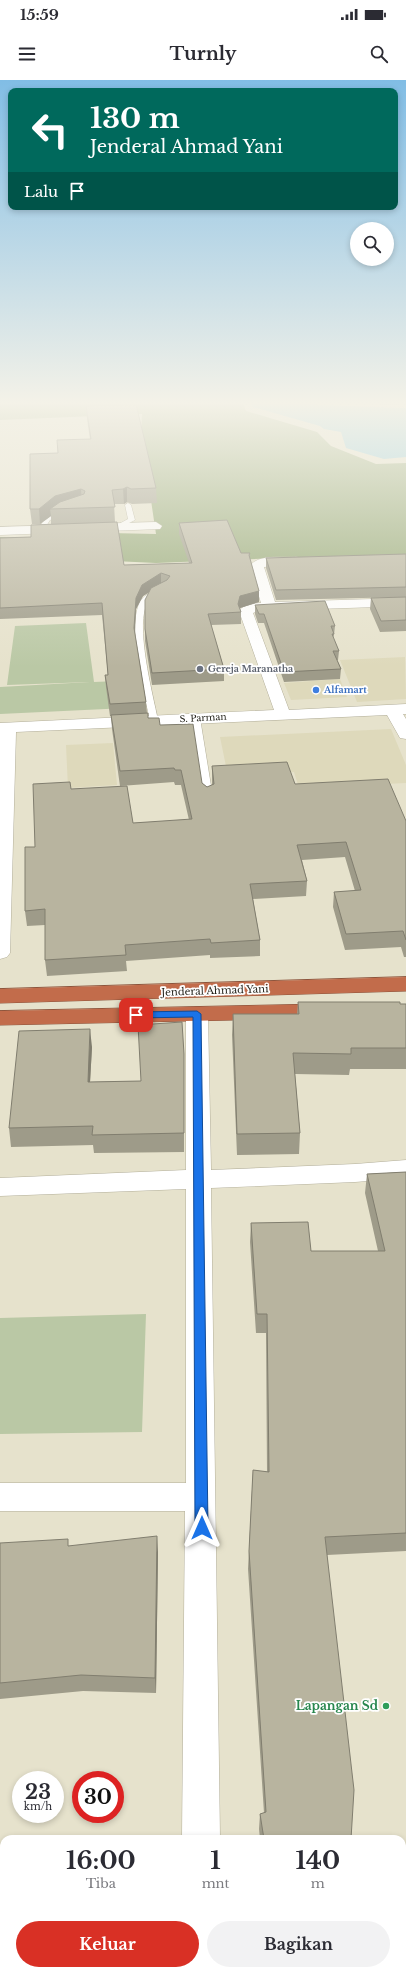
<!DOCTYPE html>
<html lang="id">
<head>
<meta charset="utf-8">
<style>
	:root { --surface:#fff; --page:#f2f2f3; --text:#2b2b33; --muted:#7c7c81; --accent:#d93025 }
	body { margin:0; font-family:"Libre Baskerville",serif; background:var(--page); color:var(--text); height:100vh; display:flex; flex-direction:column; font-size:15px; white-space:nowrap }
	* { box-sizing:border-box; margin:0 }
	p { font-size:13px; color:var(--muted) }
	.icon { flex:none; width:22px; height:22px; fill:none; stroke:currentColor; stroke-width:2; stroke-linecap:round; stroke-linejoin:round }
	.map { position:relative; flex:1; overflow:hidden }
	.drawer { position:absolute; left:0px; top:1755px; width:406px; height:140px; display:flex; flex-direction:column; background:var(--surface); border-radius:12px 12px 0 0; box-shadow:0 2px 6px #0003 }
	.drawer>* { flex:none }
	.hud { position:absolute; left:8px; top:8px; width:390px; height:122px; border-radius:8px; box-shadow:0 2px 6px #0003; background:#00695c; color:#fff; overflow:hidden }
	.tools { position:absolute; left:350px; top:142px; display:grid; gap:8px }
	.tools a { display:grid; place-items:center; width:44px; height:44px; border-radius:50%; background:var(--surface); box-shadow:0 2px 6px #0003; font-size:20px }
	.speed { position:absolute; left:12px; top:1691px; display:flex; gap:8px; font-size:20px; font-weight:700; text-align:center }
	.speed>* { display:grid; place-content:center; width:52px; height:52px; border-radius:50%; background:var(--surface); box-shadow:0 2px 6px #0003; line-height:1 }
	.speed small { font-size:10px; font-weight:400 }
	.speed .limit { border:6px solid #d22; background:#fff; color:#111 }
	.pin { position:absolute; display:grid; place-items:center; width:34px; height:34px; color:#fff; margin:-17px; border-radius:8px; box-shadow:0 2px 6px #0006 }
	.me { position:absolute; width:44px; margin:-22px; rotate:0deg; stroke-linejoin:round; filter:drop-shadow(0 0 3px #0008) }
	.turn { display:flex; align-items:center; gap:14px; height:84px; padding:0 16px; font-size:18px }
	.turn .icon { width:52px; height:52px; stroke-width:2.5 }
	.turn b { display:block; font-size:28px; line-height:34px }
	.then { display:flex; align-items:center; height:38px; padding:0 16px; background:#0003; gap:8px; font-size:15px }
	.eta { display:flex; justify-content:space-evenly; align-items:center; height:68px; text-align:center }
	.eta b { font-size:24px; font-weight:700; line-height:28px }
	.primary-button { display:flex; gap:8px; margin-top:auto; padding:8px 16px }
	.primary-button a { flex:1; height:46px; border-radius:24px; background:var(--accent); color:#fff; font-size:16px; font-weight:700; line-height:46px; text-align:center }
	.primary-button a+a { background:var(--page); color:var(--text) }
	.status { display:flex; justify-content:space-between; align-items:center; height:28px; padding:0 20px; background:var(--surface); direction:ltr }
	.status svg { height:11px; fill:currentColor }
	header { display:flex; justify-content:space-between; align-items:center; height:52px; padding:0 16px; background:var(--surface); font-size:18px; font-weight:700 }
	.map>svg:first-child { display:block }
	.built { fill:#ded9bb }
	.green { fill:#bac8a5 }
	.forest { fill:#94a875 }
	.water { fill:#88cbe0 }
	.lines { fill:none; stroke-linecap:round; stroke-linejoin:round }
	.lane-casing { stroke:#b2ae99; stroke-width:1 }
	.street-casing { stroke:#b2ae99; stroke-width:1 }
	.secondary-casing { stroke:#b2ae99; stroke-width:1 }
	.highway-casing { stroke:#8a523a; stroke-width:1 }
	.lane { fill:#fff; fill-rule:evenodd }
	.street { fill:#fff; fill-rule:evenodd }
	.secondary { fill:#fff; fill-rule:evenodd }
	.highway { fill:#c26c4b; fill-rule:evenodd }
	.wall { fill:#9e9b89 }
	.shaded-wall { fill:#817e6f }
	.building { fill:#b8b49f; stroke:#817e6f }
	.route { fill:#1a73e8; stroke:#114b97 }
	.worship-dot { fill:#6b7280; stroke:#fff; stroke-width:1.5 }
	.shop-dot { fill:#3f7fe0; stroke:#fff; stroke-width:1.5 }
	.leisure-dot { fill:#2e9e5b; stroke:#fff; stroke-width:1.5 }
	.labels { text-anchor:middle; stroke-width:3.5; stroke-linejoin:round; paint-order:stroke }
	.far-worship-label { font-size:9px; font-weight:bold; fill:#5b616d; stroke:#fff; text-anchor:start }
	.far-shop-label { font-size:9px; font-weight:bold; fill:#366cbe; stroke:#fff; text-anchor:start }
	.far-street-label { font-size:9px; fill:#222119; stroke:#fff }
	.street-label { font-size:10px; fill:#222119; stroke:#fff }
	.near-leisure-label { font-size:12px; font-weight:bold; fill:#27864d; stroke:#fff; text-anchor:end }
</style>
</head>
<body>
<div class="status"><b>15:59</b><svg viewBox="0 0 49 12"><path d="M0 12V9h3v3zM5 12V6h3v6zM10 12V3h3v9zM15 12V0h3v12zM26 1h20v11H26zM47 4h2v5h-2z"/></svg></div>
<header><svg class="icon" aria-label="menu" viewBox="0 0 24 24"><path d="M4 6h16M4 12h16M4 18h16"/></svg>Turnly<svg class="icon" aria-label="search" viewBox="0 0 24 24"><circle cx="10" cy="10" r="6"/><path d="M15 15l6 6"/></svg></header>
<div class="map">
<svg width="406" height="1895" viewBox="0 0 406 1895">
	<rect width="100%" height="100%" fill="#e6e2cc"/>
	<path class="built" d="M405 577 406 619 357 622 340 580Z
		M340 599 347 617 291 620 284 603Z
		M391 649 406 685V703L299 708 294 692 228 696 220 657Z
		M113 663 117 705 68 708 66 665Z"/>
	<path class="green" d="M86 543 94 602 142 600 148 627 0 634V607L90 602 7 605 15 546Z
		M146 1234 142 1352 0 1354V1238Z"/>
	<path class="forest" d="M0 322H243L246 331 317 352 331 366 376 384 406 383V475L303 477 156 483 114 481 0 485V457L38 458 109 453 156 454 141 353 142 334 0 340Z"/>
	<path class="water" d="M250 322H304L318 325 406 328V377L384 379 346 368 341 352 324 349 320 346 253 327Z"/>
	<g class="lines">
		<g class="lane-casing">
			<path id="lane" d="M128 423 131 425 135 440 119 448H115V446L128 439 125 425Z
				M66 429 69 431 68 432 50 440 43 451H39L38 450 45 438Z
				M156 509 163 511C159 515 151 517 148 522 134 543 153 615 158 640L154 643 150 640C144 613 126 544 141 520 145 515 151 512 156 509Z
				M196 635 200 638 213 718 208 721 203 718 192 638Z
				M332 1891H354V1895H332Z"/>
		</g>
		<g class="street-casing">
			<path id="street" d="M156 442 162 446 160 449 0 455V447Z
				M296 477 301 478 303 481 301 484 264 487 275 522 406 518V526L258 531 253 533 289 630 406 624V634H403L406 639V659L400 658 387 635 16 652 10 873 7 877 0 879V643L274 630 239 531C243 525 254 523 261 523L250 486C258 474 283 478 296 477Z
				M197 927 205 929 208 934 211 1090 355 1084 406 1080V1098L355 1102 211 1108 220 1759H182L185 1431H0V1403H186V1109L0 1116V1098L186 1090V934L189 929Z"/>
		</g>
		<g class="secondary-casing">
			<path id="secondary" d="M402 1821H406V1859H402Z
				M0 1853H4V1891H8L0 1893Z"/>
		</g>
		<g class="highway-casing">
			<path id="highway" d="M406 897V911L0 923V909Z
				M327 924 335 926 338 931 335 936 327 938 0 945V931Z"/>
		</g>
		<use href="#lane" class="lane"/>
		<use href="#street" class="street"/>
		<use href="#secondary" class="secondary"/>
		<use href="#highway" class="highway"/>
	</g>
	<path class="wall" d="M328 322H406V323H400V325Z
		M86 326 156 408 157 423 132 424 127 422 124 424H114L115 442 124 485 189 483 179 454V443L241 473H250V479L259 511V522L240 528 241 532V544L211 545 224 589V601L152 605 145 561V549L149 512 143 516 136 529 135 553 146 622 147 633 148 638 160 645 202 703 207 707 212 705V686L295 704 406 741V877H404L401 867 345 870 333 827 334 812 355 811 345 777 302 780 307 801 306 816 253 819 260 860V876L210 878V875L126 881 127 891 47 896 45 880V845L27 846 25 831 35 767 71 709 133 743 189 740 181 705H175L174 702 120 706 112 649 111 636H110L106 607 105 595H108L102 535 0 539V556V458L31 457 51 444V436L40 444H32L30 429 58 373 90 359 87 339Z
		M406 474V517L276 520 266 488V478Z
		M406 517V551L380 552 370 529 371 518Z
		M255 525 335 546 334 555 333 558 339 571 338 580H337L341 589 340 599 284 602 264 543H258L255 534Z
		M298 922 406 924V989H350L349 995 295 994 300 1053 299 1074 237 1075 232 955 233 934H297Z
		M92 967 90 1002 141 1001 184 974V1072L94 1073 93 1065 11 1067 9 1048Z
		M406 1092V1471L327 1475 351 1759H260L259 1749 260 1734 264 1733 248 1489 253 1390 267 1392 266 1253H256L250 1162 251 1143 311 1171H378L365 1113 367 1094Z
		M0 1463 69 1466 158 1472 156 1613 83 1611 0 1619Z"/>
	<path class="shaded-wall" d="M127 407V422L124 424 123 409Z
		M81 409 82 424 50 429 51 436 40 444 39 429 55 416Z
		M161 493V505L143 516 136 529 134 560V548L136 518 142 505Z
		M259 511V522L240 528 238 533V524L240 516Z
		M90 949 92 967 89 1020 88 1002Z
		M157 1456 158 1472 156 1613 155 1598Z"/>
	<path class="building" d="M136 324 156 408 131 409 127 407 123 409 112 410 115 427 50 429 60 422 84 414 85 411 81 409 55 416 39 429H30V374L58 373 57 360 91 359 86 326Z
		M227 440 241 473H250L249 475 259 511 240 516 238 524 241 532 208 534 224 589 152 593 145 549V520L151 508 167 500 170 496 161 493 142 505 136 518 134 548 146 622 110 624 105 595H108L102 523 0 528V458L31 457V445L117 442 124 485 192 483 179 443Z
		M406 474V507L276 510 266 478Z
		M406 517V540L381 541 371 518Z
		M325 521 335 546H331L334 554H332L339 571H333L341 589 284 592 264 534H259L255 525Z
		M148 633V638H159L160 645 193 644 202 703 207 707 214 704 212 686 287 682 295 704 388 699 406 741V860L403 851 346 854 334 812 361 810 346 762 297 765 307 801 250 804 260 860 211 863 210 859 125 865 126 875 45 880V829L25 831V767H35L33 704 70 702 71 709 127 706 133 743 192 739 181 690H175L174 688 120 691 111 635Z
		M298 922H400V924H406V968H351V974L293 973 300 1053 237 1054 233 934H299Z
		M182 942 184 974V1053L92 1055 93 1046 9 1048 19 951 90 949 88 1002 141 1001 138 945Z
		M406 1092V1453L325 1457 354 1710 351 1759H264L260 1734 266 1732 249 1471 253 1390 269 1392 267 1234H257L251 1143 308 1142 311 1171H385L367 1094Z
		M157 1456 155 1598 81 1595 0 1603V1463L68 1459V1466Z"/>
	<linearGradient id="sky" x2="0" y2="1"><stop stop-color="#81bde5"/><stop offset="0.55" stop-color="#f4f2e8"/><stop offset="1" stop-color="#f4f2e8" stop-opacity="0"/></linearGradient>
	<rect width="406" height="587" fill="url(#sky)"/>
	<path class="route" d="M197 931 201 934 208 1448 206 1452 202 1454 197 1452 195 1448 193 937 136 938 132 935 136 932Z"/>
	<circle class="worship-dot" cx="200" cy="589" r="4"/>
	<circle class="shop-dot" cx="316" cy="610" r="4"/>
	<circle class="leisure-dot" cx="386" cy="1626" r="4"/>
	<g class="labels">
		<g class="far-worship-label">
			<text x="208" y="592">Gereja Maranatha</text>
		</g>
		<g class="far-shop-label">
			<text x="324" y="613">Alfamart</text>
		</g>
		<g class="far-street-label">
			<text transform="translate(203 638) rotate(-3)" y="3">S. Parman</text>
		</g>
		<g class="street-label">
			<text transform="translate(215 910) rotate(-2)" y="4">Jenderal Ahmad Yani</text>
		</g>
		<g class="near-leisure-label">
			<text x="378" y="1630">Lapangan Sd</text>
		</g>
	</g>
</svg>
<div class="tools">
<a><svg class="icon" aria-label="search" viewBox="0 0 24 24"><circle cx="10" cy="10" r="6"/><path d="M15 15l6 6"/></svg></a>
</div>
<div class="speed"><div>23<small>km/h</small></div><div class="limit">30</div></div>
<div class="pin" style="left:136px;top:935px;background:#d93025"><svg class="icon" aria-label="arrive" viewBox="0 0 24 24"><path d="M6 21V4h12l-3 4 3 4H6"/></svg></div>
<svg class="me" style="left:202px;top:1448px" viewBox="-20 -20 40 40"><path d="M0-17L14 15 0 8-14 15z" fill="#1a73e8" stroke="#fff" stroke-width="4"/></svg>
<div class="hud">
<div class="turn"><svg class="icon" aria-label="left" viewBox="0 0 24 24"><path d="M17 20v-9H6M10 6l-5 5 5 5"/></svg><div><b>130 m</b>Jenderal Ahmad Yani</div></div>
<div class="then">Lalu<svg class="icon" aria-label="arrive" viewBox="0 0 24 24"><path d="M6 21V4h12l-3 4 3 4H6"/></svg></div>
</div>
<section class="drawer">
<div class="eta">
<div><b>16:00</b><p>Tiba</p></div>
<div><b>1</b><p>mnt</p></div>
<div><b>140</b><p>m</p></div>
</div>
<div class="primary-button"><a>Keluar</a><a>Bagikan</a></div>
</section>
</div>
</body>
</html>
